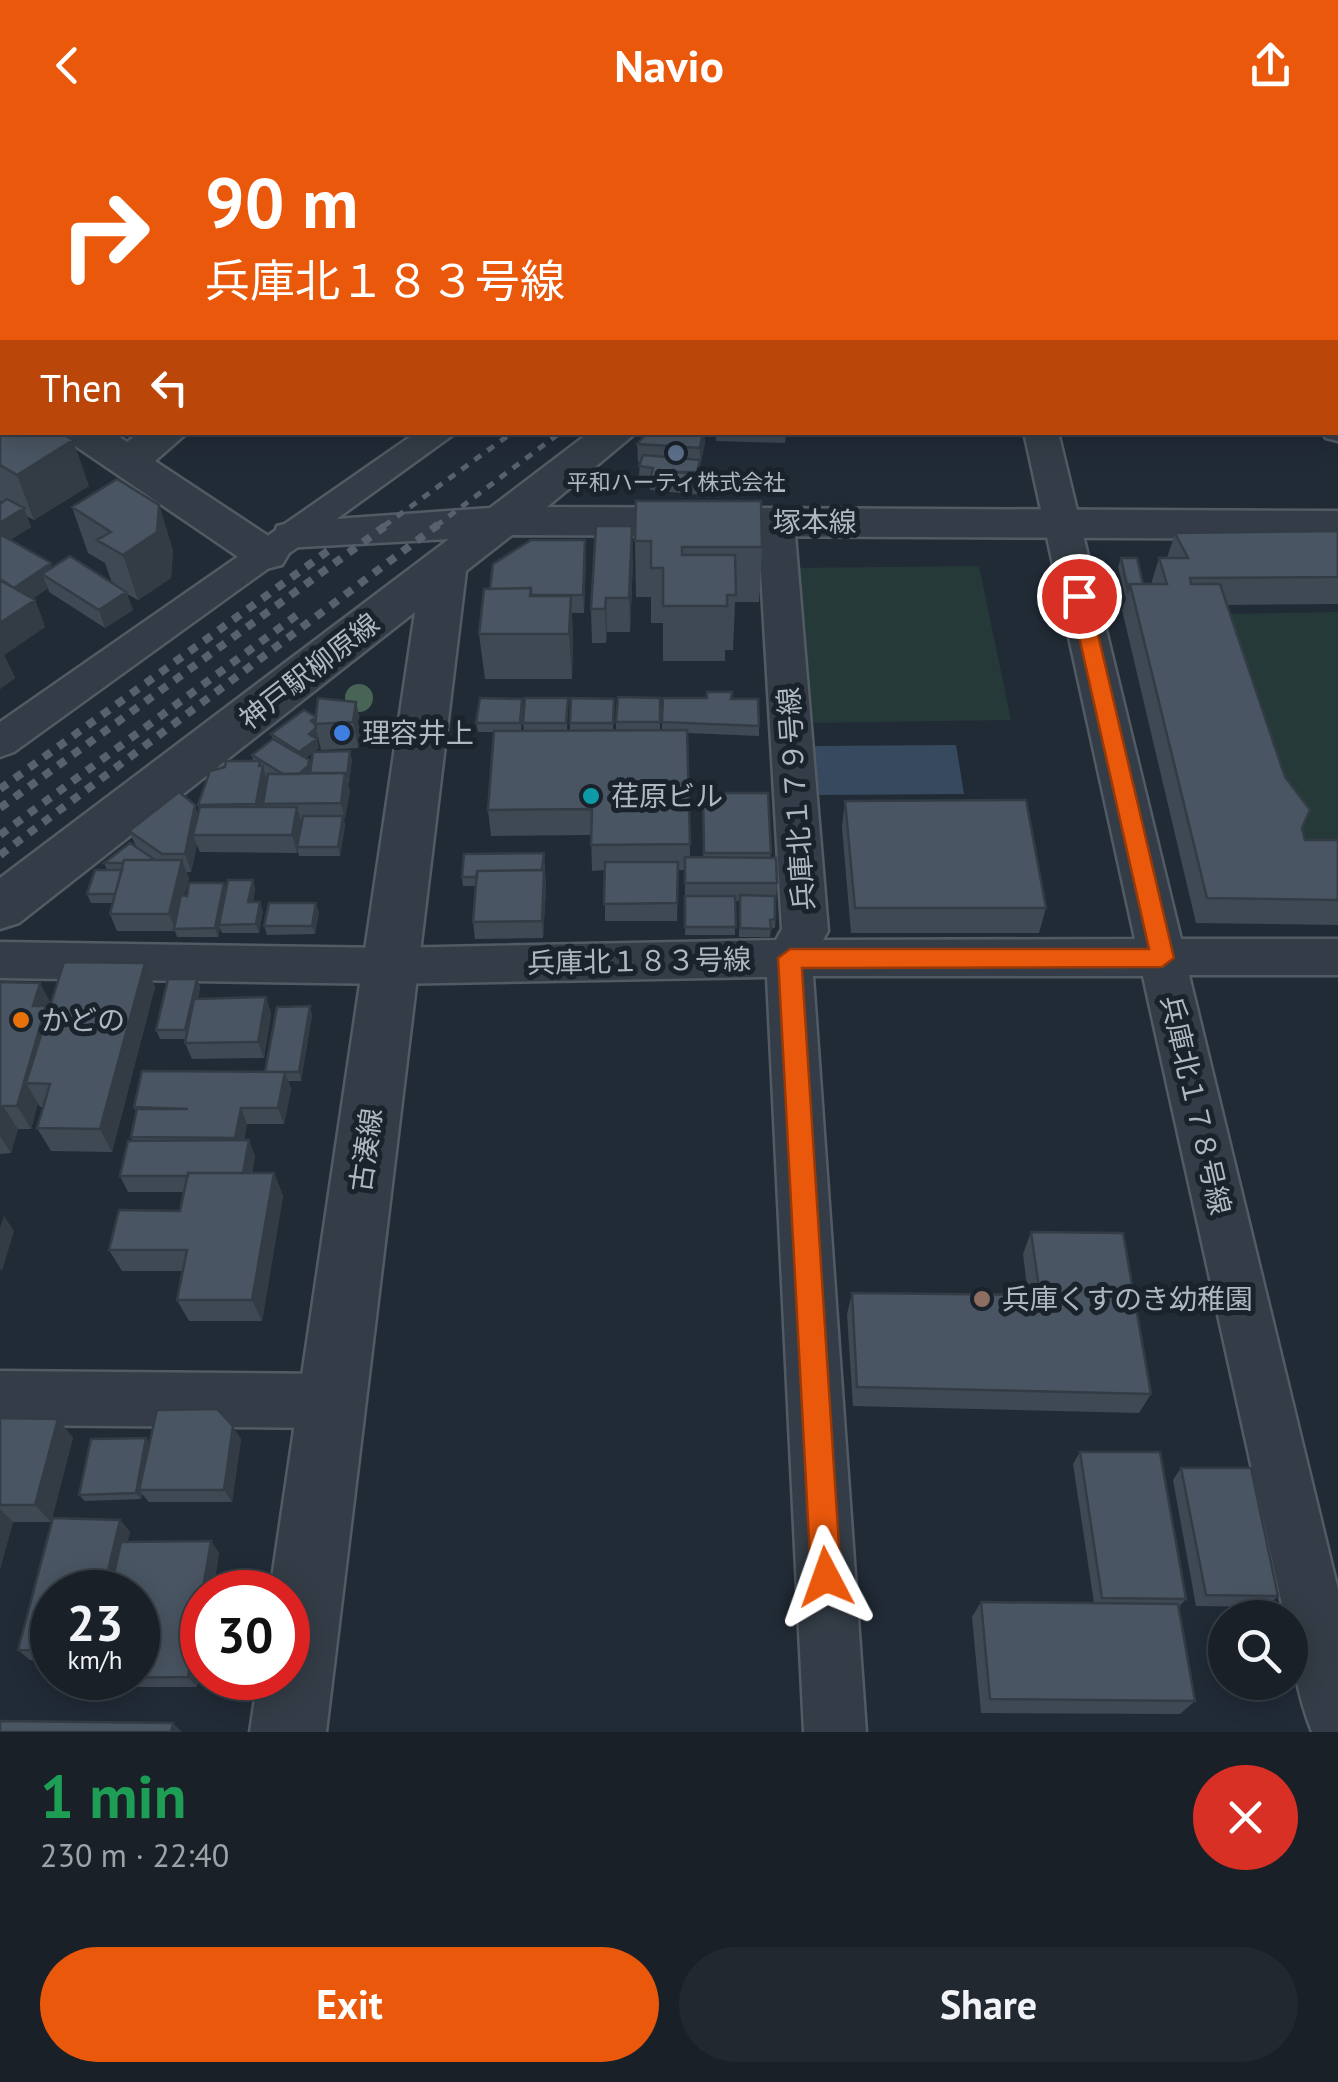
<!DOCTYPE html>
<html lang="en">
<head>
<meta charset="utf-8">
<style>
	:root { --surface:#192028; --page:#222830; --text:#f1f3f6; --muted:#9fa3a8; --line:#373e45; --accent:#ea580c }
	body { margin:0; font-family:"PT Sans","Noto Sans JP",sans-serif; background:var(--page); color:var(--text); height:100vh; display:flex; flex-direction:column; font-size:38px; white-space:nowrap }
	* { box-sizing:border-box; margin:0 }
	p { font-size:32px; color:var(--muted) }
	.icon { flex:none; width:55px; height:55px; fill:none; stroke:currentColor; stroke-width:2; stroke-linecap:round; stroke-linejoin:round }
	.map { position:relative; height:1602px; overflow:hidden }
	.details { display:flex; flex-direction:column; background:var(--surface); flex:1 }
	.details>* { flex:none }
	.top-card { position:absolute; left:0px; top:0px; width:1340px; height:305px; box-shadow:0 5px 25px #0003,0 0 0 2px var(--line); background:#ea580c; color:#fff; overflow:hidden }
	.tools { position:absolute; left:1208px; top:1470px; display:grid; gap:20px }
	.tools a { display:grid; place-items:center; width:100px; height:100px; border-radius:50%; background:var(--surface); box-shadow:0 5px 25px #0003,0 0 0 2px var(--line); font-size:50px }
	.speed { position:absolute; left:30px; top:1440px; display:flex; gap:20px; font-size:50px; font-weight:700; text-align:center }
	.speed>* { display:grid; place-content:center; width:130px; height:130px; border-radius:50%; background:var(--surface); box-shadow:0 5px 25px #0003,0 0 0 2px var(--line); line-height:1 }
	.speed small { font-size:25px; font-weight:400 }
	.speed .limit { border:15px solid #d22; background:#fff; color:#111 }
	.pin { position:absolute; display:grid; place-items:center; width:85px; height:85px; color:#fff; margin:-42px; border:5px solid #fff; border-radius:50%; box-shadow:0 2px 10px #0007 }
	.me { position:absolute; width:110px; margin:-55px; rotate:356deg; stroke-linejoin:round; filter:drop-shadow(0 0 8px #0008) }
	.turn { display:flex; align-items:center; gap:35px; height:210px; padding:0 40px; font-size:45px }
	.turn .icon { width:130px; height:130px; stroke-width:2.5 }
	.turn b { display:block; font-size:70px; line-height:85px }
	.then { display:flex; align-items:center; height:95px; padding:0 40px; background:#0003; gap:20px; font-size:38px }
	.round { display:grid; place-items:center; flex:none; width:105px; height:105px; border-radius:52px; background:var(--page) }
	.headline { display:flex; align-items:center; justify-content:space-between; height:170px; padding:0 40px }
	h1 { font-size:60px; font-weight:700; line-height:75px; color:#1e9e55 }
	.button { display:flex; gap:20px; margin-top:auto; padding:20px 40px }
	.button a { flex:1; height:115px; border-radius:60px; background:var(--accent); color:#fff; font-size:40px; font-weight:700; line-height:115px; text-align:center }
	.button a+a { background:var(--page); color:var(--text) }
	header { display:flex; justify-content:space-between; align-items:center; height:130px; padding:0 40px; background:var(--accent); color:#fff; font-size:45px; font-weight:700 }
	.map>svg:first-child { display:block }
	.green { fill:#263939 }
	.water { fill:#37495e }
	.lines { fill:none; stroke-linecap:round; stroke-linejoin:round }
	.minor-casing { stroke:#525a64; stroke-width:5 }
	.tertiary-casing { stroke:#525a64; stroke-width:5 }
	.minor { fill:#343d47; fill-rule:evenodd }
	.tertiary { fill:#343d47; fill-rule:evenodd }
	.rail-far1 { stroke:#57616e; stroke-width:5; stroke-dasharray:8 8; stroke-linecap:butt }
	.rail { stroke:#57616e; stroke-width:8; stroke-dasharray:9 9; stroke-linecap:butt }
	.tree { fill:#486456 }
	.wall { fill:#3f4954; fill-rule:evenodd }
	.shaded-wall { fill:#333c45 }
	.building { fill:#495562; stroke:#333c45; stroke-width:2.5 }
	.route { fill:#ea580c; stroke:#983908; stroke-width:2.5 }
	.service-dot { fill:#5c6f8a; stroke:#1a222b; stroke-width:4 }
	.shop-dot { fill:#3f7fe0; stroke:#1a222b; stroke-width:4 }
	.culture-dot { fill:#0f9aa8; stroke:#1a222b; stroke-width:4 }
	.food-dot { fill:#e8710a; stroke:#1a222b; stroke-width:4 }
	.education-dot { fill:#8d6e63; stroke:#1a222b; stroke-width:4 }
	.labels { text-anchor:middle; stroke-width:10; stroke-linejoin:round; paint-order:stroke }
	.far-poi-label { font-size:22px; fill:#afb7c3; stroke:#1a222b }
	.street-label { font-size:28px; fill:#afb7c3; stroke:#1a222b }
	.poi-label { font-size:28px; fill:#afb7c3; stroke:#1a222b; text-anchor:start }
</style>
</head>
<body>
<header><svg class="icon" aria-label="back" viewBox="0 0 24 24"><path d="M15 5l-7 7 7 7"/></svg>Navio<svg class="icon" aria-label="share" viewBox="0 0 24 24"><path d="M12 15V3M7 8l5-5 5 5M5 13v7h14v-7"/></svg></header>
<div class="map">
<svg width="1338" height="1602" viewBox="0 0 1338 1602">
	<rect width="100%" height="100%" fill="#212b36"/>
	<path class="green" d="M979 436 1011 590 806 593 791 438Z
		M1338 482V718L1304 719 1223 484Z"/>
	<path class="water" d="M956 615 964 664 819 665 814 616Z"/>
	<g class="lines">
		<g class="minor-casing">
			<path id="minor" d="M326 0H358L360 2H328Z
				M1193 0H1221L1222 2H1195Z
				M2 85V103L0 104V86Z
				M0 284 2 302 12 303 0 306Z
				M1338 290V311L1326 308 1322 302H1338Z
				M417 302H457L14 622 0 627V592Z
				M1024 302H1058L1181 809H1338V845H1189L1338 1460V1602H1312C1298 1567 1290 1525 1290 1488H1285L1143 846H813L866 1602H804L767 847 390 854 0 848V812L390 818 776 810 782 799 758 392 763 384 776 381 789 384 794 392 828 801 823 810 1135 809Z
				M0 1241 332 1244 352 1252 360 1271 352 1290 332 1298 0 1295Z"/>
		</g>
		<g class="tertiary-casing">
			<path id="tertiary" d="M0 233 2 234V259H0Z
				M63 302H112L127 312 140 302H188L155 331 273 409 277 396 293 392 490 378 590 302H637L547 377 1338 381V409L512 405 466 441 326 1602H250L258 1548H288V1462H270L415 482 19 793 0 799V748L449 409 284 418 288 425 282 435 266 439 250 435 68 311Z"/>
		</g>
		<use href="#minor" class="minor"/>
		<use href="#tertiary" class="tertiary"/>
		<path class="rail-far1" d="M384 396 513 302
			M436 396 561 302"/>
		<path class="rail" d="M0 659 332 418
			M0 678 388 394
			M0 705 301 482
			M0 725 439 394"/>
	</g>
	<circle class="tree" cx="359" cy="568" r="14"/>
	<path class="wall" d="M93 0H128L123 2H99Z
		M1026 0H1153L1149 2H1127L1122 0 1119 2H1023Z
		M0 302 89 356 34 390 26 386 31 397 10 410 53 437 112 453 105 433 88 423 72 377 159 375 173 421 171 448 138 470 127 464 133 480 105 498 49 462 48 458 32 469 35 470 45 497 4 525 15 548 0 559 2 372 0 371Z
		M716 302H786L785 313 716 311Z
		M705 313 698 344 705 354 702 365 650 360V347L639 346 640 332H638L637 314Z
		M1338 401V474L1227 475 1305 710H1338V795L1196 793 1122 480 1126 469 1118 437 1121 428 1143 454H1151L1159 428H1167L1175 403Z
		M635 411 762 417 759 472H735L733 520H725V531H663V493H651V467H636Z
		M586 428 584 483H572L573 511 572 549H485L479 504 490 459Z
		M633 430 630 502H607L606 513H592L591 479Z
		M318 568 362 598 358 618 321 620 318 607 316 609 319 618 314 622 352 630 348 655 350 661 344 690 345 695 340 726H299L297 719V723L200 722 197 715 191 742H186L189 748 184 766 224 753 226 760 253 750 255 759 253 772 263 781 259 803H222L220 798 218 807H177L175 801H117L110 784 113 773H91L87 764 107 740 104 733 136 716 129 701 199 684 200 680 198 675 253 631 252 625 273 609 271 604 316 587ZM313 622 311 639 309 630 306 628Z
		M568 568 567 601H570V593L614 578 613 600H616V592L660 568V600H662L663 568 731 569 759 596V606L688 603 690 727H703V663L771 723 770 728 777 753 775 798H771L770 807H739V771H735V805H685V740H678L677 791H605V740L592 741 591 705 491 706 488 680 494 602H478L476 593 523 578 521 601H524L523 593Z
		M845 671 1046 778 1039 803H851L842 697Z
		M544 723 546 758 543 808 475 809 473 792 476 756H463L462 747Z
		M319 782 315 804 267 805 264 796Z
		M145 833 155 857 112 1022 51 1021 37 998 43 977H40L38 973 31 999H18L11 1023 0 1024V852L51 873Z
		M197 849 200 857 198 869 266 867 271 884 264 928 192 929 185 913 186 909H160L156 900Z
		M312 885 301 951H288L291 959 284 994H247L244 1010 255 1026 252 1043H274L283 1066 262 1191H189L177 1170 183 1141H122L109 1120 180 1081 184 1062H128L120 1046 133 1011 131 1007 137 983 134 977 265 942Z
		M1031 1102 1151 1264 1139 1283 853 1276 847 1184 852 1163 1028 1165 1023 1124Z
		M0 1288 58 1289 73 1308 51 1392H13L0 1439Z
		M241 1309 232 1372H149L142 1364 141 1369 85 1371 79 1365 150 1313Z
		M1080 1322 1186 1469 1178 1478 1195 1571 1180 1584 981 1583 972 1487 981 1472 1094 1473 1073 1334Z
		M1181 1338 1278 1466 1267 1477 1196 1476 1173 1350Z
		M53 1388 120 1390 130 1402 127 1412 211 1411 219 1423 213 1462H202V1525L197 1557H103L93 1548H138V1462H52V1531L30 1530 18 1520Z"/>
	<path class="shaded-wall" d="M0 0H22V1L18 2H2V10Z
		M110 0H128L123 2H111Z
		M768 0H790L789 2H765Z
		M1102 0H1122L1119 2H1102Z
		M703 302H705V313L700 337V318Z
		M73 310 89 356 34 390 17 345Z
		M159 375 173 421 171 448 138 470 123 425Z
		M24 378 31 397 0 416V393Z
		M632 396 633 430 630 502 629 468Z
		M585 410 586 428 584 483 583 465Z
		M51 433 58 451 42 444 48 458 22 476 14 458Z
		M126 462 133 480 105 498 99 480Z
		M571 466 573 511 572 549 569 504Z
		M606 468 607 502 606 513 605 479Z
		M35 470 45 497 4 525 15 548 0 559V493Z
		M356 572 362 598 358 618 353 592Z
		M316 587 315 594 318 607 311 613 309 604 311 591Z
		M317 609 319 618 302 631 299 622Z
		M350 621 352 630 349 655 347 646Z
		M309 630 311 639 310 645 292 649Z
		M260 631 263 640V636L268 654 263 674 264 679 262 691 256 674Z
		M345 643 350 661 345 690 341 673Z
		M195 675 201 693 193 705 197 715 191 742 185 724Z
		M297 677 302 695 297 723 292 705Z
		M343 686 345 695 340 726 338 717Z
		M182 730 189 748 176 799H175L169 784Z
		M544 740 546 758 543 808 542 791Z
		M253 750 255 759 251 781 248 772Z
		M224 753 227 762 219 795 220 798 218 807 215 798Z
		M260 772 263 781 259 803 256 794Z
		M316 773 319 782 315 804 312 796Z
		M145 833 155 857 112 1022 100 999Z
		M197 849 200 857 189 909 185 900Z
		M40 853 53 877 26 953 38 973 31 999 17 976 33 876Z
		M266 867 271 884 264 928 258 912Z
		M310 876 312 885 301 951 299 942Z
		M285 942 291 959 284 994 278 978Z
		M3 976 18 999 11 1023 0 1006V988Z
		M241 978 247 994 242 1023 235 1008Z
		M249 1010 255 1026 249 1062 242 1046Z
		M274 1043 283 1066 262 1191 252 1170Z
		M4 1086 14 1101 2 1141 0 1139V1098Z
		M58 1289 73 1308 51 1392 35 1375Z
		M233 1296 241 1309 232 1372 224 1360Z
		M146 1308 151 1315 139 1360 142 1363 141 1369 136 1363Z
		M0 1379 13 1392 0 1439Z
		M120 1390 130 1402 115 1462H103Z
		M211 1411 219 1423 213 1462H202V1525L197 1557 188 1547Z
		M173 1593 182 1602H171Z"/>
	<path class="building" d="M346 0H370L367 2H348L344 1Z
		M372 0H429L431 2H381Z
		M600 0H676L674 2H599Z
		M707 0H768L765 2H714Z
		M1026 0H1076L1073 2H1023Z
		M2 301V302H59L73 310 17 345 0 335V302Z
		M648 302H703L700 318 637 314Z
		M643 325 700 330 697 342H674L705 345 702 355 650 350 653 338 639 336Z
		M117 349 159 375 157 402 123 425 97 410 111 402 72 377Z
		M7 369 24 378 0 393V374Z
		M636 371H761L762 417H682V425H735L736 465H727V476H663V438H651V411H635Z
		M596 396H632L629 468H606L605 479H591Z
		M1338 401V447L1190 448 1191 454H1220L1285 647 1310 680 1302 698 1305 710H1338V770L1207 768 1130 454H1167L1159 428H1188L1175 403Z
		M0 404 51 433 14 458 0 449Z
		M531 410H585L583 465H531V458L490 459 493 434Z
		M70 426 126 462 99 480 42 444Z
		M1121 428H1137L1143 454H1130L1128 460Z
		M0 450 35 470 0 493Z
		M531 458 530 466H571L569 504H479L484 459Z
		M707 562H732L731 569H758L759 596 662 592 663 568H707Z
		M618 567 660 568V592H616Z
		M318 568 356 572 353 592 315 594Z
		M480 568 522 569 520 593H476Z
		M525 568H568L566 593H523Z
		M571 568 614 569 613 593H570Z
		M304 580 316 587 311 591 315 594 316 598 309 604 317 609 299 622 271 604Z
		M687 600 690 714 591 715 592 679 488 680 494 601Z
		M273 609 309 630 308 636 299 644H283L252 625Z
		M350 621 347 646 345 643H310L313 622Z
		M226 631H260L259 636H263L256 674 198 675 210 641 225 637Z
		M345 643 341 673 263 674 268 644Z
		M179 662 195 675 185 724H162L129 701Z
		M703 663H768L771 723H704Z
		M1026 670 1046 778H855L845 671Z
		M200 677H297L292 705H193Z
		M303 686H343L338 717H297Z
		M130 713 155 730H124L123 733H104Z
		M544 723 542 740 477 741V747H462L464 724Z
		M685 727 776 728 777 753H685Z
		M124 730H182L169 784H110Z
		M605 732H678L677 773 604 774Z
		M95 740H122L115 764H87Z
		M544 740 542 791 473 792 477 741Z
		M228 750H253L248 772H260L256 794 219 795Z
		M189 753H224L215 798 174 799 181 765 187 766Z
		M740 765 775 766V789L770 790 771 799 740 798Z
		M685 766H735L736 797H685Z
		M269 773H316L312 796H264Z
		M64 832 145 833 100 999 37 998 50 954 26 953Z
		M168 849H197L185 900H156Z
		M0 852 40 853 33 876H46L17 976H3L0 988Z
		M266 867 258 912 185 913 194 869Z
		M310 876 299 942H265L277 877Z
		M142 941 285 942 278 978H241L235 1008 131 1007 137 979H188L134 977Z
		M249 1010 243 1043H188V1046H120L128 1011Z
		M188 1043H274L252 1170H177L187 1120H109L119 1080 180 1081Z
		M1031 1102 1123 1103 1151 1264 857 1257 852 1163 1040 1165Z
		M217 1279 233 1296 224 1360H139L157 1280Z
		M0 1288 58 1289 35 1375H0Z
		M146 1308 136 1363 79 1365 91 1309Z
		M1080 1322H1160L1186 1469 1102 1468Z
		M1181 1338H1251L1278 1466 1206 1465Z
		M53 1388 120 1390 103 1462H52V1521L18 1520Z
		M211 1411 188 1547 93 1548H138V1462H110L121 1412Z
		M981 1472 1178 1474 1195 1571 990 1569Z
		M0 1591 173 1593 171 1602H0Z"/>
	<path class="route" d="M1079 460 1089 466 1174 828 1162 837 802 838 841 1447 836 1458 826 1462 815 1458 811 1447 778 828 790 819H1149L1070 466Z"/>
	<circle class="service-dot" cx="676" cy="323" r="10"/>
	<circle class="shop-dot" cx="342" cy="603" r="10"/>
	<circle class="culture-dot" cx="591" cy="666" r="10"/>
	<circle class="food-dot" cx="21" cy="890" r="10"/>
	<circle class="education-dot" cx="982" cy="1169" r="10"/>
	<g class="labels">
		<g class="far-poi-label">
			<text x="676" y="360">平和ハーティ株式会社</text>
		</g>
		<g class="street-label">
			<text x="815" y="402">塚本線</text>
			<text transform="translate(309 541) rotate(-38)" y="10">神戸駅柳原線</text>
			<text transform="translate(796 669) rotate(-94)" y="10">兵庫北１７９号線</text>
			<text transform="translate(639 831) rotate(-1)" y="10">兵庫北１８３号線</text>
			<text transform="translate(1196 975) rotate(77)" y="10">兵庫北１７８号線</text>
			<text transform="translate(366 1020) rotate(-82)" y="10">古湊線</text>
		</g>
		<g class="poi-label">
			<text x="362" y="613">理容井上</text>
			<text x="611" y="676">荏原ビル</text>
			<text x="41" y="900">かどの</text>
			<text x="1002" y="1179">兵庫くすのき幼稚園</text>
		</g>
	</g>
</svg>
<div class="tools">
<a><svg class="icon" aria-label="search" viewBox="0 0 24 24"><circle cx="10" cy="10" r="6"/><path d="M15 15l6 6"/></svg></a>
</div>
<div class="speed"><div>23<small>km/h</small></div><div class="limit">30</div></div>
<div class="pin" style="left:1079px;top:466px;background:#d93025"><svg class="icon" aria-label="arrive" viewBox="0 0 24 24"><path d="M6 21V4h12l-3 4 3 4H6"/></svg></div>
<svg class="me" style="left:826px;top:1447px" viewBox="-20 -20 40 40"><path d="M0-17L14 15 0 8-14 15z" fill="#ea580c" stroke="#fff" stroke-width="4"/></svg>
<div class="top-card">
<div class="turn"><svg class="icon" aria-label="right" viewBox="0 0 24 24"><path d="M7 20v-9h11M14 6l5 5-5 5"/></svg><div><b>90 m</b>兵庫北１８３号線</div></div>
<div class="then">Then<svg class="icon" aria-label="left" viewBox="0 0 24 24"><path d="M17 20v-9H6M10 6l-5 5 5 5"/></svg></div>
</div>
</div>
<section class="details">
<div class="headline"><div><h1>1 min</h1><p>230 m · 22:40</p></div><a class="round" style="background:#d93025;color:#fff"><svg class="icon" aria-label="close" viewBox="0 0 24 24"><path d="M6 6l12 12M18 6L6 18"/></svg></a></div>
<div class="button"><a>Exit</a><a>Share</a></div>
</section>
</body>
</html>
